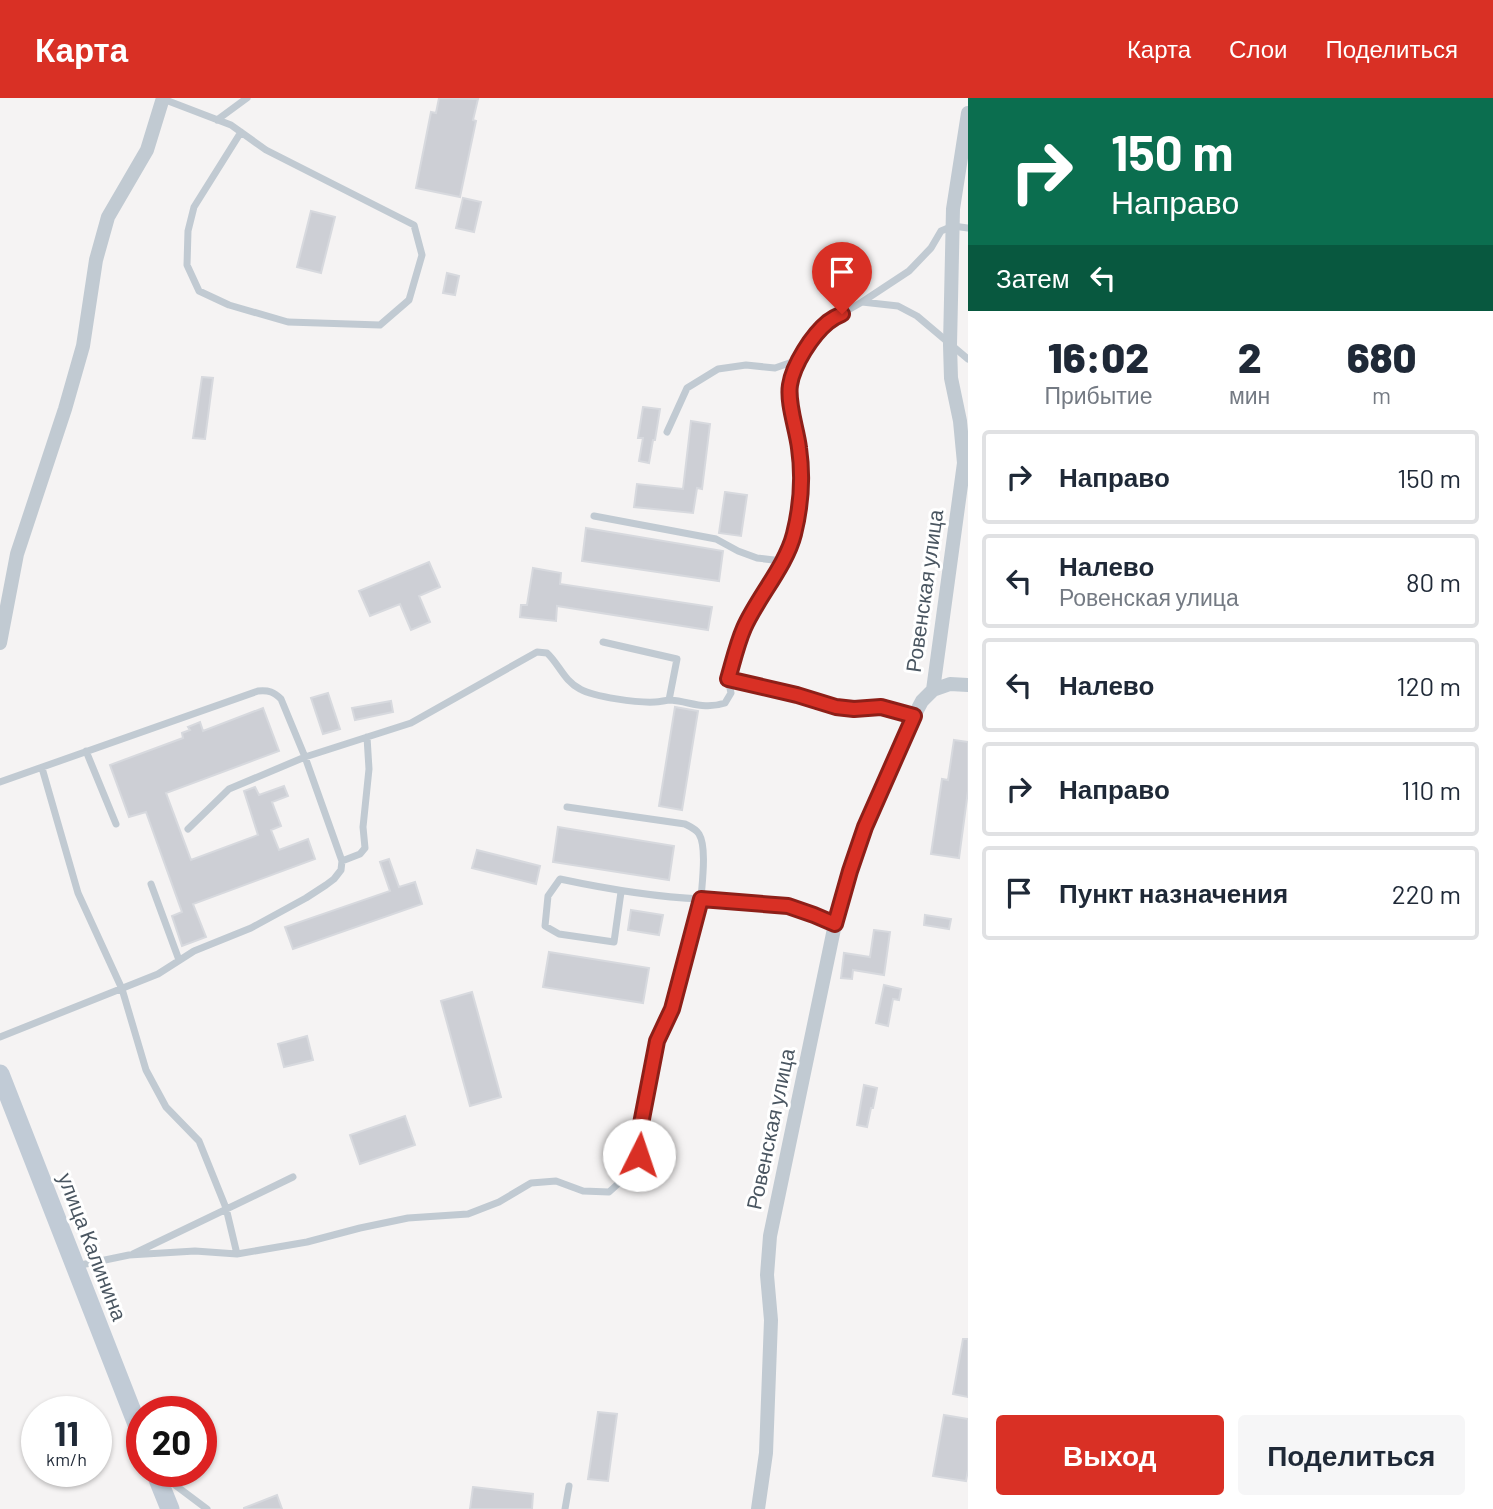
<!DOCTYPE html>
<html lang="ru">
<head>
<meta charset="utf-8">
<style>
	:root { --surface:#fff; --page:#f6f6f7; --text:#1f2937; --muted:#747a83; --line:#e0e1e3; --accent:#d93025 }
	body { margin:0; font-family:Barlow,sans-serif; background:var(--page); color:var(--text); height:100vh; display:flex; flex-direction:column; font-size:26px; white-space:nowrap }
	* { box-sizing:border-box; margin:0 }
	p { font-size:23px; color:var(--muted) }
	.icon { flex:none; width:38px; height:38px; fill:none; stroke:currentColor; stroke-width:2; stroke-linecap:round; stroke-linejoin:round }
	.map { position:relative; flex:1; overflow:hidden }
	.details { display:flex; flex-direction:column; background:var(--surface); width:525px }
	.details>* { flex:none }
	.banner { background:#0b6e4f; color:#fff; overflow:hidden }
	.speed { position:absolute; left:21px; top:1298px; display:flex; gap:14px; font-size:35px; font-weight:700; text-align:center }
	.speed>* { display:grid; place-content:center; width:91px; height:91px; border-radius:50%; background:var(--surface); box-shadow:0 2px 5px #0004; line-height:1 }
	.speed small { font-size:18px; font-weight:400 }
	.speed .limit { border:10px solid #d22; background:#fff; color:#111 }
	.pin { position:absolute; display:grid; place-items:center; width:60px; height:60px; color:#fff; margin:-72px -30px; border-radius:50% 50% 50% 0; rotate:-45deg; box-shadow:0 0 7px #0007 }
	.pin .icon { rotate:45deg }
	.me { position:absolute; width:77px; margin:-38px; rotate:4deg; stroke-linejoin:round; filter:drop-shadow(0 0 5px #0008) }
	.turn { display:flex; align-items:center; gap:24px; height:147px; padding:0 28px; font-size:32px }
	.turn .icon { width:91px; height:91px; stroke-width:2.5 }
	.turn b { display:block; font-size:49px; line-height:60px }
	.then { display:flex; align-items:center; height:66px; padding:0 28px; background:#0003; gap:14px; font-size:26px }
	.eta { display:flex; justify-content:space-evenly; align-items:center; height:119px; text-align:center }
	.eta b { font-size:42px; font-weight:800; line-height:49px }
	.cta { display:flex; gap:14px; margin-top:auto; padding:14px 28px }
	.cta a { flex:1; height:80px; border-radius:7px; background:var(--accent); color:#fff; font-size:28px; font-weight:800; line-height:80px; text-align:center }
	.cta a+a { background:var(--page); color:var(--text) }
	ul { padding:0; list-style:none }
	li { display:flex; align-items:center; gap:21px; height:94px; margin:0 14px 10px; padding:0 14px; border:4px solid var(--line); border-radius:7px }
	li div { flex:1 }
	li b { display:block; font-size:26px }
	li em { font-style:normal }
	header { display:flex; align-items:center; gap:42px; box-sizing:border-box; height:98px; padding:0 35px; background:var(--accent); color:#fff }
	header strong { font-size:33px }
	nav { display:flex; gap:38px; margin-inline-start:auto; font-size:24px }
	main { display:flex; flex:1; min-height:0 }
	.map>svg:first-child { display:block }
	.building { fill:#cdcfd5; stroke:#d7d9de; stroke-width:2 }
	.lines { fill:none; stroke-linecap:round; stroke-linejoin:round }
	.lane { stroke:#c1cad2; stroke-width:7 }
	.street { stroke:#c1cad2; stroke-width:14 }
	.secondary { stroke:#c1cbd6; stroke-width:19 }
	.route-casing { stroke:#8d1f18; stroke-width:18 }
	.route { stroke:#d93025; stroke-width:12 }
	.labels { text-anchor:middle; stroke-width:6; stroke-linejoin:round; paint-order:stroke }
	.street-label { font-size:21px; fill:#4a5661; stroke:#fff }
</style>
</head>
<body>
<header>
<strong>Карта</strong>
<nav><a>Карта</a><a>Слои</a><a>Поделиться</a></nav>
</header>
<main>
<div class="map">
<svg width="968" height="1411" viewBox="0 0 968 1411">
	<rect width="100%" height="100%" fill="#f5f3f3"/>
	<path class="building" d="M439 0 478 1 473 22 476 23 460 99 416 90 431 14 436 15Z
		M463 100 481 104 474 134 456 130Z
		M311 113 335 119 321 175 297 169Z
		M447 175 459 178 455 197 443 195Z
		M202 279 213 280 205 341 193 340Z
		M643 309 660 311 655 342H653L649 365 639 363 643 340H638Z
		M691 323 710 326 702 391 697 390 693 415 634 409 637 386 683 391Z
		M725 394 747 397 741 438 719 435Z
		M586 430 723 453 719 483 582 463Z
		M429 464 440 489 419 498 430 524 411 532 400 506 370 518 359 493Z
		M533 470 561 475 560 486 712 509 708 532 557 508 556 523 520 519 521 507H527Z
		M328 595 340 631 323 636 311 600Z
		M391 603 393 614 355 622 352 610Z
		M675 609 698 613 682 712 659 708Z
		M263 610 279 653 166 695 191 762 258 737 244 693 255 689 259 697 284 688 288 698 272 704 281 728 271 732 279 752 308 741 315 761 193 806 206 839 182 848 172 818 182 814 146 714 129 719 110 667 183 640 182 635 190 632 188 629 200 624 203 633Z
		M954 642 968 644V693L959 760 931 756 942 681 948 682Z
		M558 729 674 748 669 782 553 764Z
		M477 752 540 768 536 786 472 770Z
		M389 761 399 789 415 784 422 806 293 851 285 829 390 793 380 764Z
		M631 812 663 817 659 837 628 832Z
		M925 817 951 821 949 831 924 827Z
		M874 832 890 834 884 877 853 872 852 881 841 880 844 855 870 859Z
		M549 854 649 870 643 905 543 889Z
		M884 887 901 891 899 902 893 901 888 928 876 925Z
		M472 894 501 999 470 1008 441 903Z
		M307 938 313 962 284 969 278 946Z
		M864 987 877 990 873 1010H871L867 1029 857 1027Z
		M405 1018 415 1047 360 1066 350 1037Z
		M963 1241H968V1299L953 1296Z
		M598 1314 617 1316 608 1383 588 1381Z
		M944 1317 968 1321V1372L966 1383 933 1378Z
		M473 1389 533 1396 532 1411H470Z
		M277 1397 282 1411H244V1410Z"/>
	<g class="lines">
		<path class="lane" d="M163 1 231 27 266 52 414 127 422 157 409 202 380 227 288 224 229 207 199 193 187 167 188 133 194 109 241 34
			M217 22 247 0
			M862 204 909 173 931 150 941 133 953 128 968 130
			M667 334 687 290 718 271 746 267 775 270 798 262
			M594 418 716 441 738 453 757 460 782 463
			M603 544 677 561 669 602
			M728 581 797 597 836 609 854 611 881 609 914 618
			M86 653 116 726
			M42 670 78 795 122 891 146 972 166 1009 199 1043 226 1110 237 1156
			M0 684 258 593C269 592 274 594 281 601L305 659 342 763 341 772 334 781 326 787 306 800 251 830 194 853 158 876 0 939
			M567 709 685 726C691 729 696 731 699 736 707 749 702 785 701 801 653 799 607 791 560 781L548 798 545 828 559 836 614 844 621 794
			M188 731 229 691 305 659 411 625 537 554 547 555C559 566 564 583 580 591 594 599 638 605 655 604 660 604 666 602 671 602 691 604 704 612 725 605L731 595 728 581 744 529 763 497 794 439 798 416 801 386 799 351 792 313 789 288 798 262 812 242 827 224 862 204 898 208 917 218 968 261
			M342 763 360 756 365 750 363 729 369 671 367 639
			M151 786 179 862
			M133 1156 293 1079
			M76 1168 129 1157 195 1153 237 1156 307 1144 360 1130 408 1120 468 1116 499 1104 531 1085 556 1083 583 1093 609 1094 630 1075 639 1057 640 1031 657 943 672 911 701 801 788 808 814 817 835 826
			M163 1378 207 1411
			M565 1411 569 1388"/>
		<path class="street" d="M0 545 17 456 65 311 83 248 96 162 108 119 147 52 163 0
			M933 592 950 586 968 587
			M758 1411 766 1355 771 1222 767 1177 770 1138 835 826 850 773 865 729 914 618 922 603 933 592 964 365 960 323 951 280 950 247 953 111 968 15"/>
		<path class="secondary" d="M0 976 142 1339
			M155 1374 170 1411"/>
	</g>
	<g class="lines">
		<g class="route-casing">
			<path id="route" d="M639 1057 640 1031 657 943 672 911 701 801 788 808 814 817 835 826 850 773 865 729 914 618 881 609 854 611 836 609 797 597 728 581C733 564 737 546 744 530 757 500 786 468 794 436 801 408 803 378 799 350 797 332 787 305 790 287 793 267 812 237 828 224 832 221 837 218 842 216"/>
		</g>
		<use href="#route" class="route"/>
	</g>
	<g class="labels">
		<g class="street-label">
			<text transform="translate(925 493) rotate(-82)" y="7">Ровенская улица</text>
			<text transform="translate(771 1031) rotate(-78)" y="7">Ровенская улица</text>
			<text transform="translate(92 1149) rotate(69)" y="7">улица Калинина</text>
		</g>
	</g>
</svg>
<div class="speed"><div>11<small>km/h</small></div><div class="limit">20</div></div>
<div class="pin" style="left:842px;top:216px;background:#d93025"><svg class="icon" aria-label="arrive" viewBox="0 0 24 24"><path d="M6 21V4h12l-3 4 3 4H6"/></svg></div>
<svg class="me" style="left:639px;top:1057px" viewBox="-20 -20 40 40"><circle r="19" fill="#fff"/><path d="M0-13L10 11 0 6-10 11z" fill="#d93025"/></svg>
</div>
<section class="details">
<div class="banner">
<div class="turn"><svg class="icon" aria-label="right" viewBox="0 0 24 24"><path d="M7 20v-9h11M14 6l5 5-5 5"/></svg><div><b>150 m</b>Направо</div></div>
<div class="then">Затем<svg class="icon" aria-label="left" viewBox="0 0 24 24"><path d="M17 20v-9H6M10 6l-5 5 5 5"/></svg></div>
</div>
<div class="eta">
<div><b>16:02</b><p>Прибытие</p></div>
<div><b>2</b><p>мин</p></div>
<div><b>680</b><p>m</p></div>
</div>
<ul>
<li><svg class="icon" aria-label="right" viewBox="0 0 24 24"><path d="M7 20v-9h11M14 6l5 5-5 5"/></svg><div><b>Направо</b></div><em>150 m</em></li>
<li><svg class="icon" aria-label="left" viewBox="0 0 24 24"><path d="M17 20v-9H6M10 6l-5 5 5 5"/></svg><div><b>Налево</b><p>Ровенская улица</p></div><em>80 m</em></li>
<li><svg class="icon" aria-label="left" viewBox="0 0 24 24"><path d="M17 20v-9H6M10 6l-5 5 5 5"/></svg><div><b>Налево</b></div><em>120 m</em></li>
<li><svg class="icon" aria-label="right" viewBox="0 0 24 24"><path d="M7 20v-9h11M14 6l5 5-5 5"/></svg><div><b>Направо</b></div><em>110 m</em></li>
<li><svg class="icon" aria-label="arrive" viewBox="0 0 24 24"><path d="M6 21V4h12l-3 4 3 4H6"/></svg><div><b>Пункт назначения</b></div><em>220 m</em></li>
</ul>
<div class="cta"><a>Выход</a><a>Поделиться</a></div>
</section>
</main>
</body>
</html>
